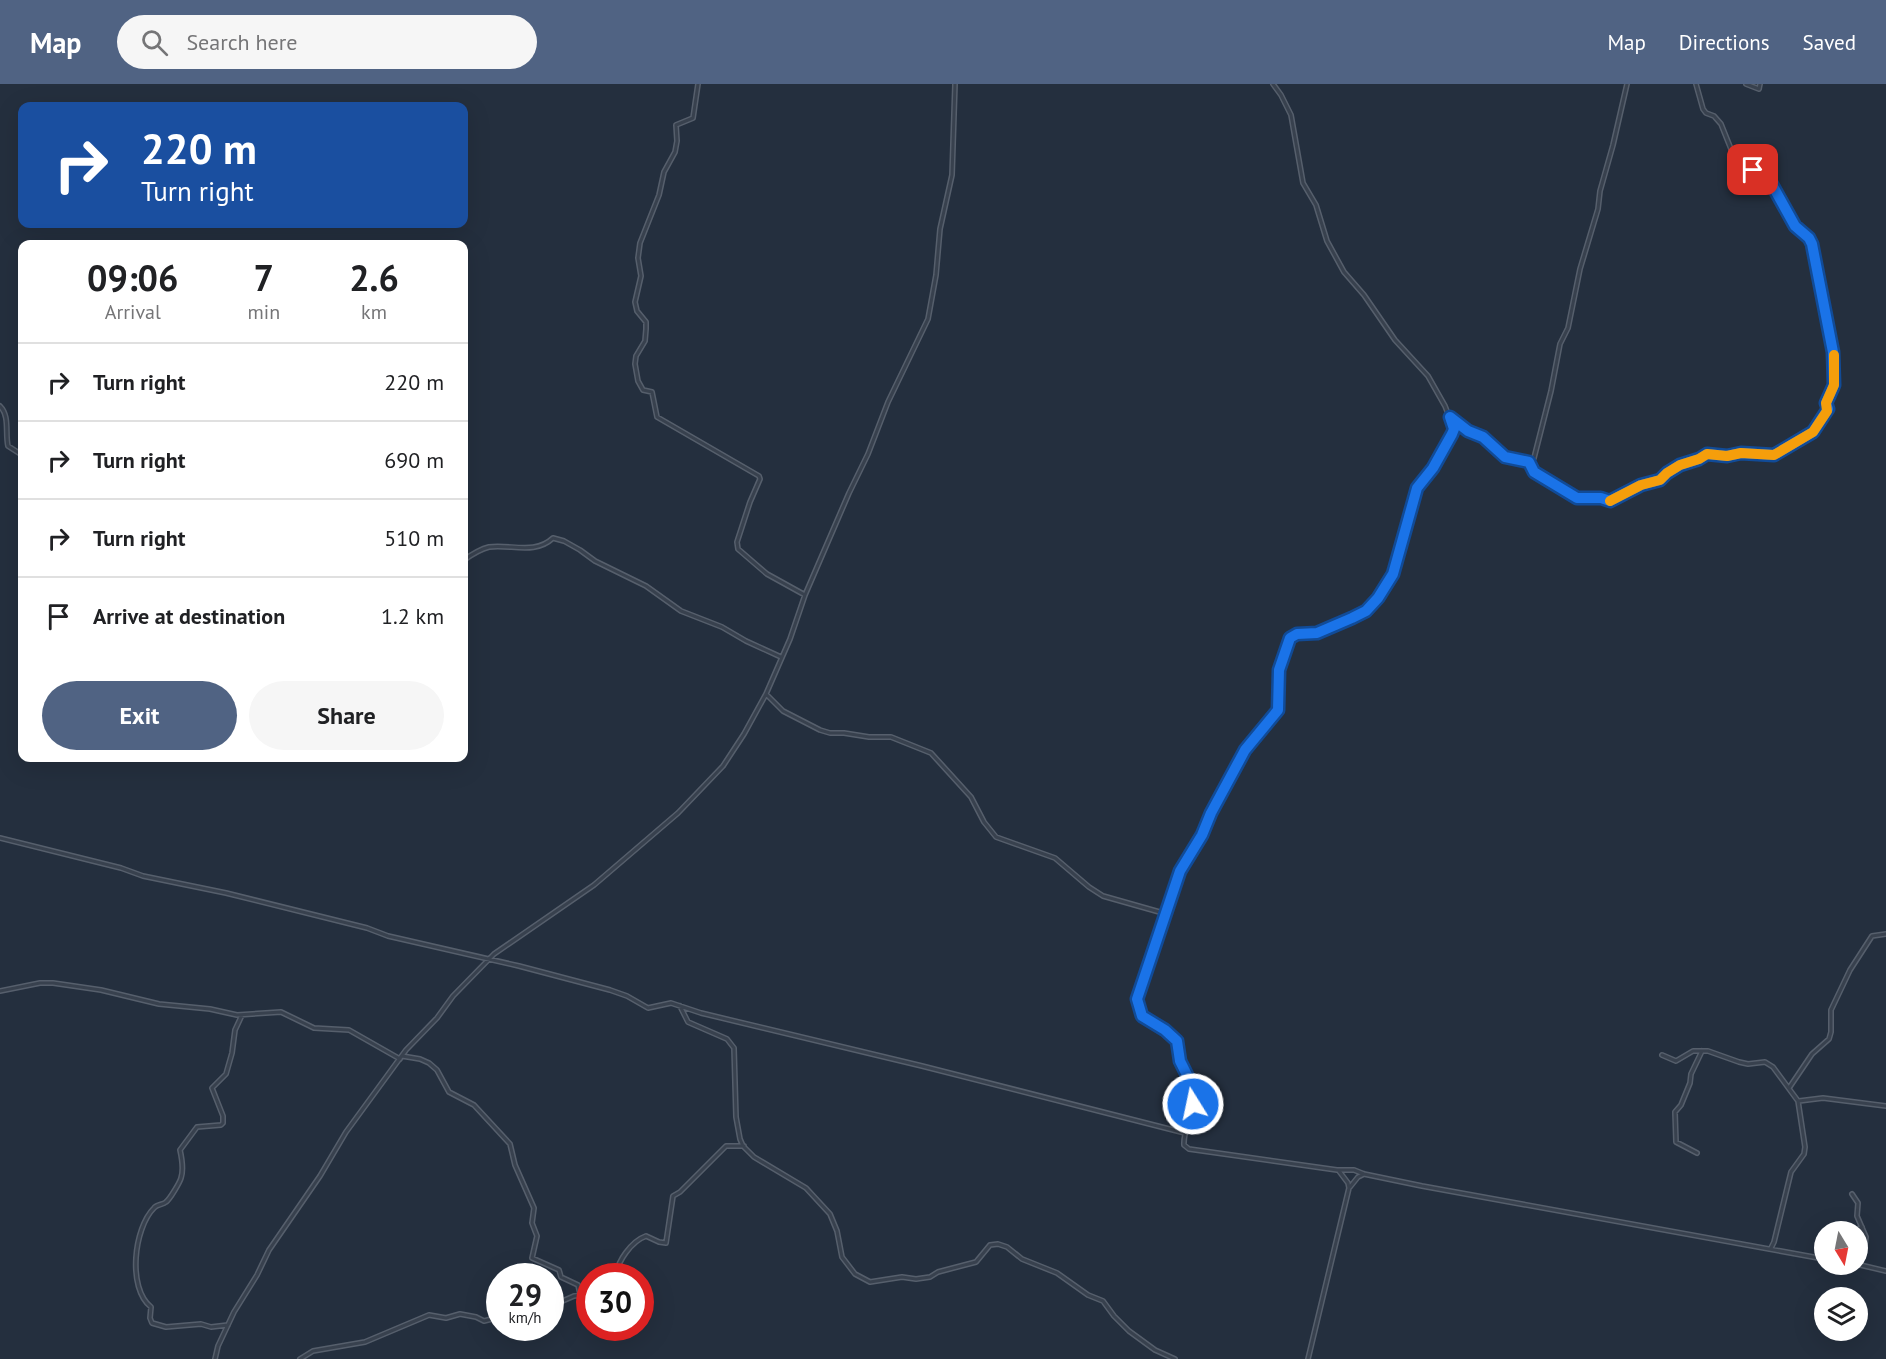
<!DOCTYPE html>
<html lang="en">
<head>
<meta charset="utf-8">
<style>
	:root { --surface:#fff; --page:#f6f6f6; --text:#202124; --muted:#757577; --line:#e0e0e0; --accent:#506383 }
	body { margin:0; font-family:"PT Sans",sans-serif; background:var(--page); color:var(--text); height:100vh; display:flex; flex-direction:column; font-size:22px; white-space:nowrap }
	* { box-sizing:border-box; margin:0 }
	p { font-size:20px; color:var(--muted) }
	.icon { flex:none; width:33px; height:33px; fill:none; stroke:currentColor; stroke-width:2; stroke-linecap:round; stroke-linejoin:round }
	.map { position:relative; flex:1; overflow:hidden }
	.details { position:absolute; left:18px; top:156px; width:450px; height:522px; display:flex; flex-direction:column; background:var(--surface); border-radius:12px; box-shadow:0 6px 24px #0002 }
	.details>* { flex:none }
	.hud { position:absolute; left:18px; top:18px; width:450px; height:126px; border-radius:12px; box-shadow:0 6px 24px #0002; background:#1a4fa0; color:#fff; overflow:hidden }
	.needle { width:39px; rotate:170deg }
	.tools { position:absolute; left:1814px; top:1137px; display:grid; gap:12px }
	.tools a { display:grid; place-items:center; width:54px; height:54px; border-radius:50%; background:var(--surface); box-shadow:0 6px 24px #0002; font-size:30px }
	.speed { position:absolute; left:486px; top:1179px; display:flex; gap:12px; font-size:30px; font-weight:700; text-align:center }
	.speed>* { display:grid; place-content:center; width:78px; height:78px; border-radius:50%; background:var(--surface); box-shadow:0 6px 24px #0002; line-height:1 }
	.speed small { font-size:15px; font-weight:400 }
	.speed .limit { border:9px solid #d22; background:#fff; color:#111 }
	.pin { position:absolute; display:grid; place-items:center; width:51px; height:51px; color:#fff; margin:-26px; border-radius:12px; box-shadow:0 3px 9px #0006 }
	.me { position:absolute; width:66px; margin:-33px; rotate:350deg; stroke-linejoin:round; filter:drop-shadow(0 0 4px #0008) }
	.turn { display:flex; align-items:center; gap:21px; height:126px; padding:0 24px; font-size:27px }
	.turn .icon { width:78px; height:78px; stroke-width:2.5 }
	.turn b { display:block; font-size:42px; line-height:51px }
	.eta { display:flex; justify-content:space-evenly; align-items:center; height:102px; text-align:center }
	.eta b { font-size:36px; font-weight:700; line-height:42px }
	.primary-button { display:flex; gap:12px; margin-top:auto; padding:12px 24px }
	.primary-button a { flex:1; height:69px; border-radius:36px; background:var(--accent); color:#fff; font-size:24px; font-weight:700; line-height:69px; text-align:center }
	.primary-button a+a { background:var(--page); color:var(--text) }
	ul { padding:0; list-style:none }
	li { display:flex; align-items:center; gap:18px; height:78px; padding:0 24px; border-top:2px solid var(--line) }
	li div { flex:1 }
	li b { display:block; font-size:22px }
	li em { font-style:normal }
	header { display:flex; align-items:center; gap:36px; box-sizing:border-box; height:84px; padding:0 30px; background:var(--accent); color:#fff }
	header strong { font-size:28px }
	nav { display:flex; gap:33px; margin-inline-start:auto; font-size:21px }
	.search { width:420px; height:54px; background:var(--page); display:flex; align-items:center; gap:15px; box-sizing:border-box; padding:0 21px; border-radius:33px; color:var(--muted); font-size:22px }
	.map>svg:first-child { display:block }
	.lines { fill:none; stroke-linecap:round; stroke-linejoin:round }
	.minor-casing { stroke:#565f6c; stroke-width:6 }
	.minor { stroke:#38414e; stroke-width:3 }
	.route-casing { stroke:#114b97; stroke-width:15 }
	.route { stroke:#1a73e8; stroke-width:10 }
	.slow { stroke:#f59e0b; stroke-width:10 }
</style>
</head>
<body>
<header>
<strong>Map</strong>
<div class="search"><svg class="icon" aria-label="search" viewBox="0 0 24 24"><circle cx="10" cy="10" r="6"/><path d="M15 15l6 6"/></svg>Search here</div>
<nav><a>Map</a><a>Directions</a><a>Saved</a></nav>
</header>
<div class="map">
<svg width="1886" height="1275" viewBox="0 0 1886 1275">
	<rect width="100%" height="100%" fill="#242f3e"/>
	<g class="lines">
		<g class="minor-casing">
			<path id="minor" d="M698 0 693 34 676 41 677 57 675 68 664 88 659 111 640 159 638 174 641 192 635 218 637 227 646 238V245L645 257 636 272 635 280 638 297 643 306 652 308 657 333 759 392 760 395 750 418 737 458 738 465 767 490 805 511
				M1746 0 1759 5 1760 0
				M0 322C10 332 5 349 8 362L22 371
				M1452 335 1469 347 1483 353 1505 373 1529 378 1534 388 1577 414H1601L1610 417 1642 401 1660 396 1667 389 1680 381 1699 375 1707 370 1727 372 1741 369 1766 372 1776 370 1813 348 1827 327 1826 319 1835 301 1833 268 1813 160 1809 154 1795 142 1767 93 1739 76 1733 70 1721 40 1714 32 1706 29 1703 25 1696 0
				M1530 381 1534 374 1551 307 1560 260 1568 244 1580 185 1598 125 1600 107 1613 61 1627 0
				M464 476C471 471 481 465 489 463 511 460 535 471 553 454L564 457 580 466 595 477 646 502 681 527 722 543 746 557 781 573
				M766 610 783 627 820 646 830 649H844L869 653H891L931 669 971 713 984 738 996 753 1055 774 1089 803 1103 812 1163 829 1165 834 1138 908C1132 945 1168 935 1178 959 1180 965 1178 971 1180 977 1187 999 1197 998 1192 1025 1190 1037 1183 1049 1184 1061L1189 1065 1337 1086H1354L1364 1090 1422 1102 1824 1175
				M0 754 121 784 143 792 226 809 367 844 388 852 519 882 610 906 627 912 648 924 671 919 701 929 922 982 1185 1049
				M1164 831 1180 787 1202 751 1211 729 1245 666 1278 626 1279 586 1291 554 1297 550 1317 549 1366 527 1374 519 1393 490 1417 404 1443 369 1454 345 1445 322 1428 292 1395 256 1364 211 1344 188 1327 157 1316 121 1303 99 1291 31 1281 11 1273 0
				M0 907 40 899H53L101 906 159 920 210 925 237 931 281 928 314 944 349 946 400 975
				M680 922 688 938 727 955 734 964 736 1033 740 1055 743 1062 754 1073 806 1104 830 1130 837 1147 842 1173 855 1190 870 1198 902 1193 916 1195 930 1193 938 1188 976 1178 990 1161 998 1160 1007 1163 1022 1175 1057 1189 1088 1211 1103 1217 1114 1232 1129 1247 1155 1266 1175 1275
				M1662 971 1676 977 1693 967H1708L1739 978 1748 980 1765 978 1773 983 1798 1017 1805 1063 1804 1070 1791 1088 1774 1158 1771 1164
				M402 972 420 975 429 979 437 986 449 1008 474 1021 510 1060 515 1081 534 1124 532 1139 537 1152 532 1174 559 1186 561 1193 578 1201 580 1210
				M1789 1004 1812 970 1829 955 1831 948V926L1850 886 1872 852 1886 850
				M1799 1017 1823 1014 1886 1022
				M1697 1069 1676 1058 1675 1028 1681 1021 1690 999 1691 990 1702 967
				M1350 1103 1358 1093 1364 1090
				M1852 1110 1858 1119 1857 1132 1866 1153 1864 1167 1857 1180
				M1852 1148 1862 1143
				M1856 1180 1886 1187
				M617 1192C616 1178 632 1157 646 1152L659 1158 666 1159 673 1112 680 1108 726 1062H744
				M550 1216 558 1219 574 1212 590 1210
				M228 1241 211 1243 201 1240 166 1243 152 1239 150 1234 151 1223C127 1204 134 1144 154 1124 157 1120 163 1121 166 1118 170 1115 180 1098 181 1094 184 1085 182 1075 180 1066L197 1043 221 1041 223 1039V1032L212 1004 226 990 232 969 235 946 242 931
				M215 1275 218 1262 234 1228 257 1191 269 1166 320 1092 346 1048 406 966 437 934 453 912 494 870 594 801 678 729 723 682 744 650 766 610 790 555 805 511 849 409 868 370 888 318 928 235 936 191 940 145 952 91 955 0
				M300 1275 313 1267 365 1258 429 1231 446 1234 460 1230 476 1233 484 1237 500 1233
				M1308 1275 1349 1104 1348 1099 1339 1087"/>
		</g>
		<use href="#minor" class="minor"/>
	</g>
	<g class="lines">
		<g class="route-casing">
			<path id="route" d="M1193 1020V1003L1180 977 1177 957 1165 946 1142 932 1137 915 1180 787 1202 751 1211 729 1245 666 1278 626 1279 586 1290 554 1297 550 1317 549 1352 534 1366 527 1378 514 1393 490 1417 404 1433 384 1452 350 1454 345 1450 333 1468 347 1483 353 1505 373 1529 378 1534 388 1577 414H1601L1610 417 1641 401 1660 396 1667 389 1680 381 1699 375 1707 370 1727 372 1741 369 1774 371 1813 348 1828 325 1826 319 1834 301 1833 268 1812 160 1809 154 1795 142 1770 97 1765 92 1753 86"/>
		</g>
		<use href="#route" class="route"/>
		<path class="slow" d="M1610 417 1641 401 1660 396 1667 389 1680 381 1699 375 1707 370 1727 372 1741 369 1774 371 1813 348 1827 327 1826 319 1834 301V271"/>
	</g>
</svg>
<div class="tools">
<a><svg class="needle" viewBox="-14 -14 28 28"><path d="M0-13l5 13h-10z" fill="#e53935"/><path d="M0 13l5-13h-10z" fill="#757577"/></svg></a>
<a><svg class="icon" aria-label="layers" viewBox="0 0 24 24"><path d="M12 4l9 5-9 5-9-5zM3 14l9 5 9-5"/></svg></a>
</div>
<div class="speed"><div>29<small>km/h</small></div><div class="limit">30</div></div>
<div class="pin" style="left:1753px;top:86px;background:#d93025"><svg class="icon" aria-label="arrive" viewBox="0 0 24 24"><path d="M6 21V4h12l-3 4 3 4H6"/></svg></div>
<svg class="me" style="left:1193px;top:1020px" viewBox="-20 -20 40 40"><circle r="17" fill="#1a73e8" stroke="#fff" stroke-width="3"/><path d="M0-11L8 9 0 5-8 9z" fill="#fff"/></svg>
<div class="hud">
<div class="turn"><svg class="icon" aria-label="right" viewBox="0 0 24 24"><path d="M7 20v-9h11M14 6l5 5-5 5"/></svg><div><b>220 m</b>Turn right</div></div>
</div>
<section class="details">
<div class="eta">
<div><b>09:06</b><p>Arrival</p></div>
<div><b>7</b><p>min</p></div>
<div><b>2.6</b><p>km</p></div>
</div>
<ul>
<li><svg class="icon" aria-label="right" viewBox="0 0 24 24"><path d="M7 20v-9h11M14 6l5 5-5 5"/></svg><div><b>Turn right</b></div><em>220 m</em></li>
<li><svg class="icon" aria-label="right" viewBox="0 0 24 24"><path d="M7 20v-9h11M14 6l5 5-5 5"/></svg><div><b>Turn right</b></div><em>690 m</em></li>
<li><svg class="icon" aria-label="right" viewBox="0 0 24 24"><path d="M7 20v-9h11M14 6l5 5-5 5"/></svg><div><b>Turn right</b></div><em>510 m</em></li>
<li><svg class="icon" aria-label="arrive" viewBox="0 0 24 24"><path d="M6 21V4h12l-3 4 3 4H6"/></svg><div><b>Arrive at destination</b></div><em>1.2 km</em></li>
</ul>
<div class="primary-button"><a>Exit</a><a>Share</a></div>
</section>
</div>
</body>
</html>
